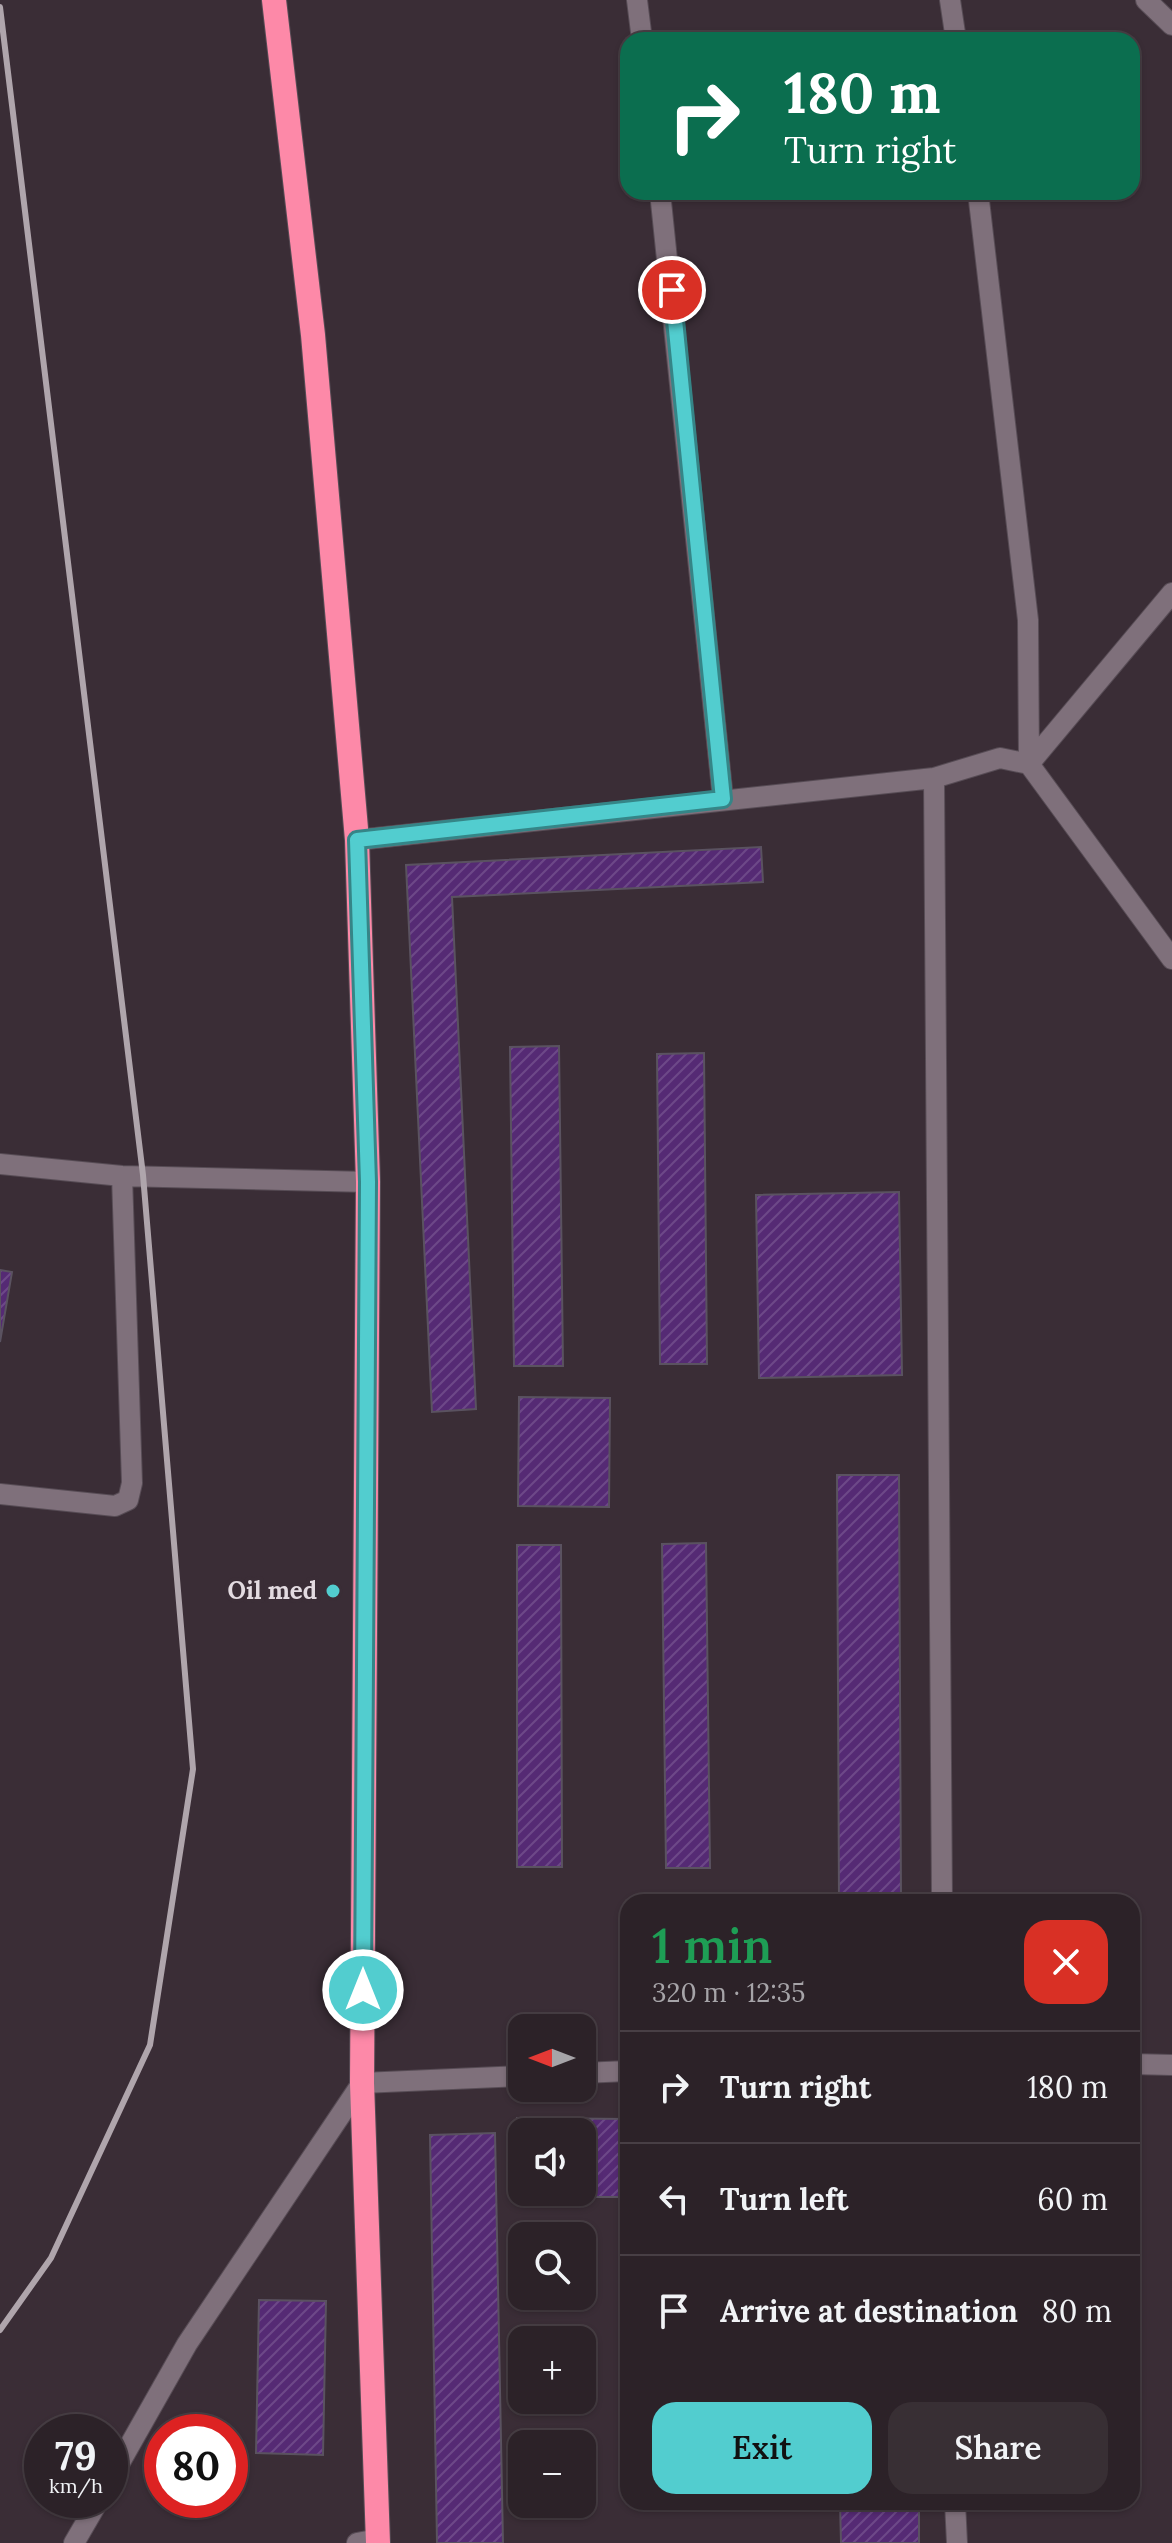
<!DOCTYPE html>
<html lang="en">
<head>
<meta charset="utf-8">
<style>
	:root { --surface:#2c2228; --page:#382f34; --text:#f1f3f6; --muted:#a6a4a8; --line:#483f45; --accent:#52cdcf }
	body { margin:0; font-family:Lora,serif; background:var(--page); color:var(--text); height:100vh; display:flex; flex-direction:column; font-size:30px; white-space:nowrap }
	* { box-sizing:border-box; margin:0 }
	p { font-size:26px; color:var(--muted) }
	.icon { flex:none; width:44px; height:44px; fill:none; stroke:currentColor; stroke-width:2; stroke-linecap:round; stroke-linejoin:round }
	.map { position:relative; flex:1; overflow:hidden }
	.panel { position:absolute; left:620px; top:1894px; width:520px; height:616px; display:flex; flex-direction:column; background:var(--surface); border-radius:24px; box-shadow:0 2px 6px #0004,0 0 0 2px var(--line) }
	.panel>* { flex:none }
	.top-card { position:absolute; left:620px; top:32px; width:520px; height:168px; border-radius:24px; box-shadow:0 2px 6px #0004,0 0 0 2px var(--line); background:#0b6e4f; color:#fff; overflow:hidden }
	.needle { width:52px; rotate:270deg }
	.fabs { position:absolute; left:508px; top:2014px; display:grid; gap:16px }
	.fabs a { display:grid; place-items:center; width:88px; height:88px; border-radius:16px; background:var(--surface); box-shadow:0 2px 6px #0004,0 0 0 2px var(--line); font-size:40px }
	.speed { position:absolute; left:24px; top:2414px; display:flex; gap:16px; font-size:40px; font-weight:700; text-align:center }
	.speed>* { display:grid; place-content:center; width:104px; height:104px; border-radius:50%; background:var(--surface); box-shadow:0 2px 6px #0004,0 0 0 2px var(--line); line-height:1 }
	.speed small { font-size:20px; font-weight:400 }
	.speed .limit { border:12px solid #d22; background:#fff; color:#111 }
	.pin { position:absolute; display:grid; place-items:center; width:68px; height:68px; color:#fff; margin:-34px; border:4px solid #fff; border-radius:50%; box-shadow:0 2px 8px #0007 }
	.me { position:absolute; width:88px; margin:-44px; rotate:0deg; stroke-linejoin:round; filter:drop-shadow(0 0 6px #0008) }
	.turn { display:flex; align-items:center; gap:28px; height:168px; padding:0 32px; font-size:36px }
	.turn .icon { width:104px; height:104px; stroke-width:2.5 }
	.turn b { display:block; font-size:56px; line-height:68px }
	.round { display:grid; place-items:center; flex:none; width:84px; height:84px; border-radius:24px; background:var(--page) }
	.head { display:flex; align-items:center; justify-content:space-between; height:136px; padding:0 32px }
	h1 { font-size:48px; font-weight:600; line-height:60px; color:#1e9e55 }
	.primary-button { display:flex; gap:16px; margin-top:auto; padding:16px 32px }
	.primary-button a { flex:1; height:92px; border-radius:24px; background:var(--accent); color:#111; font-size:32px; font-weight:600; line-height:92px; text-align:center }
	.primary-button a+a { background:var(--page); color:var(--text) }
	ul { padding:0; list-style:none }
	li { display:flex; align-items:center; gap:24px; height:112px; padding:0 32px; border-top:2px solid var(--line) }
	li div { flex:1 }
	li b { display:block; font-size:30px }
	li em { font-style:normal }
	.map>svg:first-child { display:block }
	.building { fill:url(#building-hatch); stroke:#5a5260; stroke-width:2; fill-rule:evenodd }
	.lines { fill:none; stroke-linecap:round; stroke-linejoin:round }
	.minor-casing { stroke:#574c55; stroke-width:22 }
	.highway-casing { stroke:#574c55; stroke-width:26 }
	.minor { stroke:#7f707b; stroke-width:20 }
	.highway { stroke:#fd89a8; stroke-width:24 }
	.rail { stroke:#afa5ac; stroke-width:6 }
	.route-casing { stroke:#358587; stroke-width:20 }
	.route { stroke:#52cdcf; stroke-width:14 }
	.poi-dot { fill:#52cdcf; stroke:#3a2d36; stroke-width:3 }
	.labels { text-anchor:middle; stroke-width:8; stroke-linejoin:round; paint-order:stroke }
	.poi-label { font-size:24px; font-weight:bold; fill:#e3dbe1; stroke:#3a2d36; text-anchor:end }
</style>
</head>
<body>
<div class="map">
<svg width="1172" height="2543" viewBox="0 0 1172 2543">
	<defs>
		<pattern id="building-hatch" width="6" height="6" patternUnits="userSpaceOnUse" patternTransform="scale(2)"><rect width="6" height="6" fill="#552a74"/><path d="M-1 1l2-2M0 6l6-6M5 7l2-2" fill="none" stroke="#6d4888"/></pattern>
	</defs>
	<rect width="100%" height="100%" fill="#3a2d36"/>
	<path class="building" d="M761 847 763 882 452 897 476 1409 432 1412 406 865Z
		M559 1046 563 1366H514L510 1047Z
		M704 1053 707 1364H660L657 1054Z
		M899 1192 902 1375 759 1378 756 1195Z
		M0 1270 12 1272 0 1342Z
		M519 1397 610 1398 609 1507 518 1506Z
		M837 1475H899L901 1902H839Z
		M706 1543 710 1868H666L662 1544Z
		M517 1545H561L562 1867H517Z
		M517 2118 628 2119V2197H517ZM522 2132H582V2192H522Z
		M495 2133 503 2543H437L430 2135Z
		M259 2300 326 2301 323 2455 256 2453Z
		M840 2502H919V2543H841Z"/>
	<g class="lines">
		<g class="minor-casing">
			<path id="minor" d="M637 0 642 40
				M950 0 956 40
				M1146 0 1172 25
				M660 192 723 799
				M978 192 1028 620 1029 764 1172 959
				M1029 764 1172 593
				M934 778 942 1902
				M357 840 934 778 1000 758 1029 764
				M0 1164 122 1176 368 1182
				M0 1494 115 1506 128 1500 132 1483 122 1176
				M1132 2064 1172 2065
				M582 2073 628 2071
				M110 2480 187 2344 362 2083 522 2076
				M955 2502 957 2543
				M74 2543 99 2500
				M357 2543 378 2539"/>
		</g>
		<g class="highway-casing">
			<path id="highway" d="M274 0 313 335 357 840 368 1182 362 2083 378 2543"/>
		</g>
		<use href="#minor" class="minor"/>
		<use href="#highway" class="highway"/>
		<path class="rail" d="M0 7 143 1175 193 1769 150 2045 51 2258 0 2330"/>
	</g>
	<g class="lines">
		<g class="route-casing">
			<path id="route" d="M363 1990 368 1182 357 840 723 799 672 290"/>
		</g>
		<use href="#route" class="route"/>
	</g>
	<circle class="poi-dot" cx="333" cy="1591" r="8"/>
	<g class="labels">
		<g class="poi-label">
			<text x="317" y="1599">Oil med</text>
		</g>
	</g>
</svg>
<div class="fabs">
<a><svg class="needle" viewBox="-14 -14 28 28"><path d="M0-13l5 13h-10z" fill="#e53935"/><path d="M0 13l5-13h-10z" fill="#a6a4a8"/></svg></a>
<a><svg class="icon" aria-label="sound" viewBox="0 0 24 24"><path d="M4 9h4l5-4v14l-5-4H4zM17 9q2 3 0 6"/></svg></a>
<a><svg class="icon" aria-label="search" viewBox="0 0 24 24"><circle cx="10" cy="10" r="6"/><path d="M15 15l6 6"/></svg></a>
<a>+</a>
<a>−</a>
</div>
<div class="speed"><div>79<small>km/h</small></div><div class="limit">80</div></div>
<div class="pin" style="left:672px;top:290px;background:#d93025"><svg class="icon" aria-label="arrive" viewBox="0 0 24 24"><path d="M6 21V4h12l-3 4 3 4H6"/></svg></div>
<svg class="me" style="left:363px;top:1990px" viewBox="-20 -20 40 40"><circle r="17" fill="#52cdcf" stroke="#fff" stroke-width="3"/><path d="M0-11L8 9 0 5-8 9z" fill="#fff"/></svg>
<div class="top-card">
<div class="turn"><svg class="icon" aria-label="right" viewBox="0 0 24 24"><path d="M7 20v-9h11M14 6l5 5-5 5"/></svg><div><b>180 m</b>Turn right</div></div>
</div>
<section class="panel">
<div class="head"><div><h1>1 min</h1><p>320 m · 12:35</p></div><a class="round" style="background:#d93025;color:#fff"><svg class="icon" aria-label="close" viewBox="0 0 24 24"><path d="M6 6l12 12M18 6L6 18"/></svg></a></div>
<ul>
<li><svg class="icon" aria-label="right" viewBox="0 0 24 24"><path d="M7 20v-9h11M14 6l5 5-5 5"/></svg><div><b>Turn right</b></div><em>180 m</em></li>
<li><svg class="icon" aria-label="left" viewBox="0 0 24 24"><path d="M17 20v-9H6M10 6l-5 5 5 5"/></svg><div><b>Turn left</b></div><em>60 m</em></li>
<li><svg class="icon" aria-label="arrive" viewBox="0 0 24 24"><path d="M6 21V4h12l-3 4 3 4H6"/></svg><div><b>Arrive at destination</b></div><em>80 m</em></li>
</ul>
<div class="primary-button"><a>Exit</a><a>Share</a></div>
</section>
</div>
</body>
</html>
